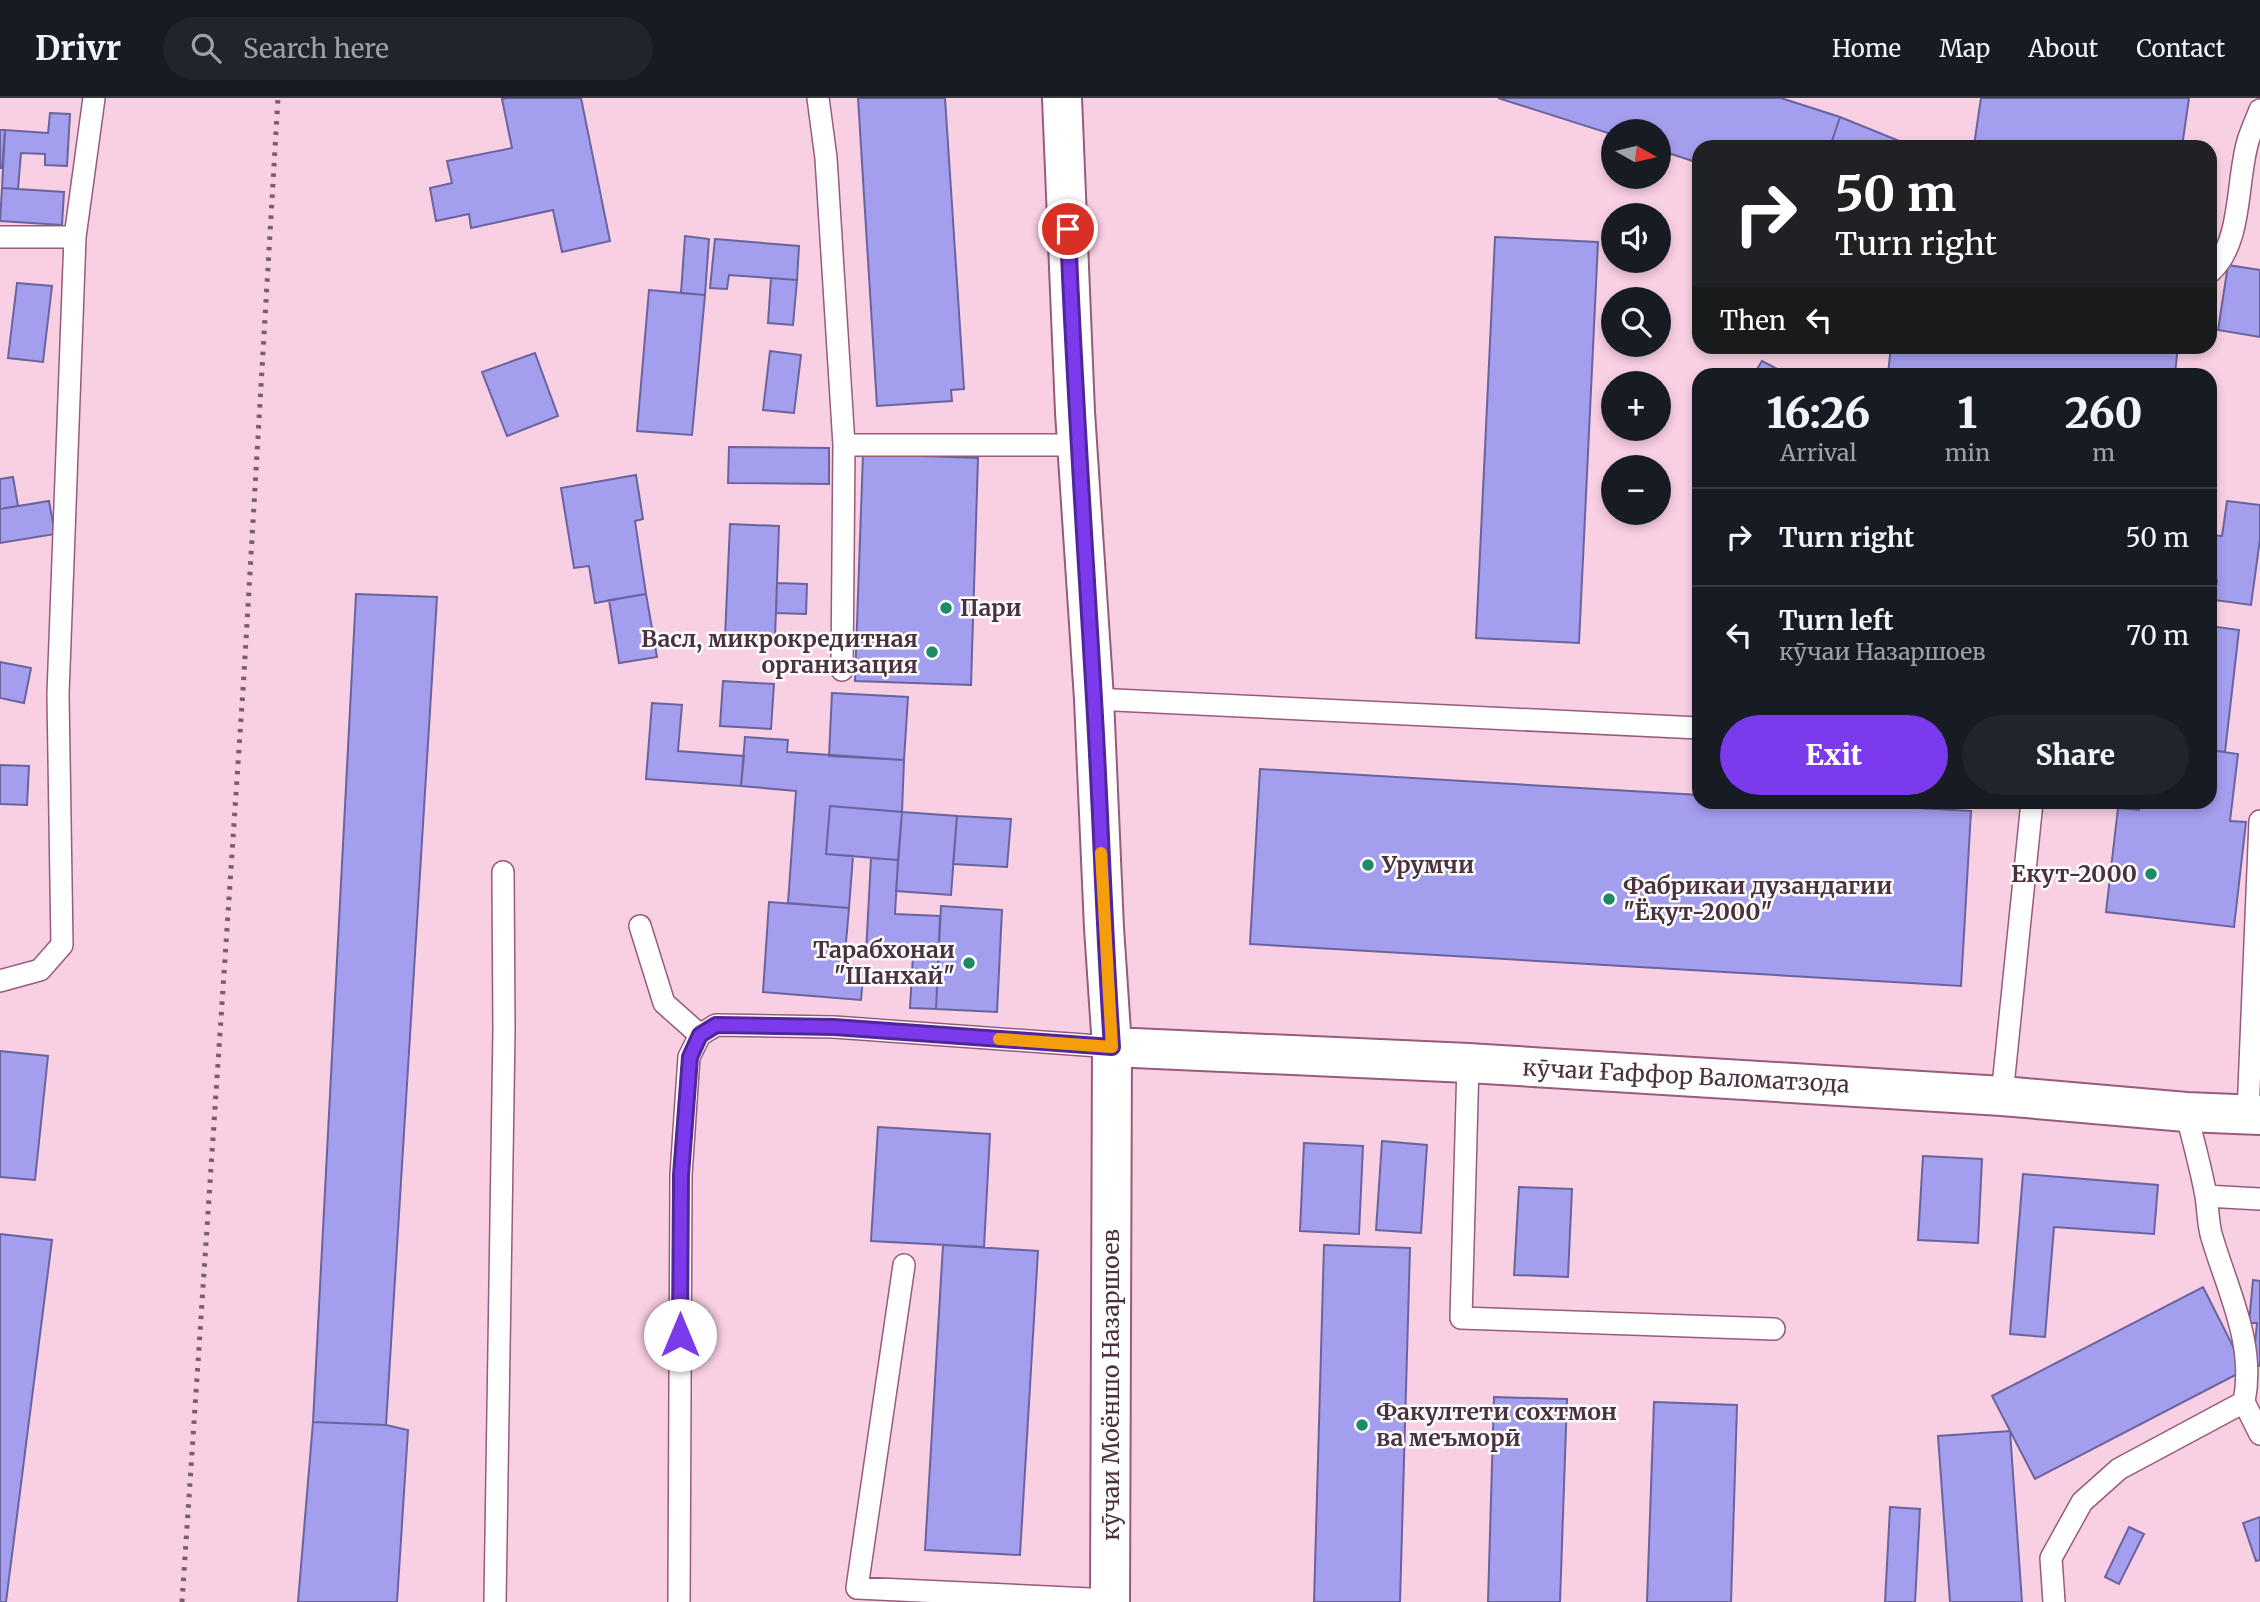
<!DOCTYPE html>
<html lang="en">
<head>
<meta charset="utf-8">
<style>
	:root { --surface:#171b24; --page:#20242c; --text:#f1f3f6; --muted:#9ea1a6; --line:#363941; --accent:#7c3aed }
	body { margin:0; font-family:Merriweather,serif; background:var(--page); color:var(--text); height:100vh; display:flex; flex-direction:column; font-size:26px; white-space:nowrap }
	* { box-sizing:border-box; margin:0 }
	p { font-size:23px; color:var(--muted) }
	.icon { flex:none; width:38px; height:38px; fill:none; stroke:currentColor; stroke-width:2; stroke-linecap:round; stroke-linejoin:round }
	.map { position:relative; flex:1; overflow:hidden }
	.panel { position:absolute; left:1692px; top:270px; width:525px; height:441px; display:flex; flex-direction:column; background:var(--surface); border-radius:21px; box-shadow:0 4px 10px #0003 }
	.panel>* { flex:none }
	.guide { position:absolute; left:1692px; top:42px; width:525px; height:214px; border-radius:21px; box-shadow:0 4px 10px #0003; background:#202124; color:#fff; overflow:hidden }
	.needle { width:46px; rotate:98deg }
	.tools { position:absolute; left:1601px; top:21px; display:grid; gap:14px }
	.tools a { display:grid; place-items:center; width:70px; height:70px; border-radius:50%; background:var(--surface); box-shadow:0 4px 10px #0003; font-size:35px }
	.pin { position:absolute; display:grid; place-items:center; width:60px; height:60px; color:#fff; margin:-30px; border:4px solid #fff; border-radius:50%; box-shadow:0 2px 7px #0007 }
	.me { position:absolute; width:77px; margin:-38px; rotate:0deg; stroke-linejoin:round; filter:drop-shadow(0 0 5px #0008) }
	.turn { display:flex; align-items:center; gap:24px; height:147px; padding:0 28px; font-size:32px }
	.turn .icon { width:91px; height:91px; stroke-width:2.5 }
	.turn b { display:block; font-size:49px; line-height:60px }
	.then { display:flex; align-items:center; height:66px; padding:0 28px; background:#0003; gap:14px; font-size:26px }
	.eta { display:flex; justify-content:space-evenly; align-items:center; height:119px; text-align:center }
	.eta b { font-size:42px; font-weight:800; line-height:49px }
	.button { display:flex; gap:14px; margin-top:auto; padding:14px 28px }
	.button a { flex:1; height:80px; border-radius:42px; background:var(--accent); color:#fff; font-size:28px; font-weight:800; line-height:80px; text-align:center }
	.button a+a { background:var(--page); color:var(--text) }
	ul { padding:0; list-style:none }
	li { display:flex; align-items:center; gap:21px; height:98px; padding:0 28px; border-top:2px solid var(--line) }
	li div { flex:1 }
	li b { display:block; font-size:26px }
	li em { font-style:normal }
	header { display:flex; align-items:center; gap:42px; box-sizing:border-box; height:98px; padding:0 35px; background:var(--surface); border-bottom:2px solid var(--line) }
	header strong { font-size:33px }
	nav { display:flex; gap:38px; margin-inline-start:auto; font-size:24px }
	.search { width:490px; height:63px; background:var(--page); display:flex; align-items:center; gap:18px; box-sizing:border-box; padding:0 24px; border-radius:38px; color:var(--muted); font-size:26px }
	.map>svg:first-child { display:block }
	.building { fill:#a49eee; stroke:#69649e; stroke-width:2 }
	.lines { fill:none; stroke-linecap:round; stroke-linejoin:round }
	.lane-casing { stroke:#975b7b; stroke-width:24 }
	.street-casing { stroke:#975b7b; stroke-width:42 }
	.lane { stroke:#fff; stroke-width:21 }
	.street { stroke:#fff; stroke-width:38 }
	.rail { stroke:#7b5c6c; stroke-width:5; stroke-dasharray:3.5 7; stroke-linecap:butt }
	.route-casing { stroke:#51269a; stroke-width:18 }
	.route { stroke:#7c3aed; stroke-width:12 }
	.slow { stroke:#f59e0b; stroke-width:12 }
	.poi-dot { fill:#1d8a69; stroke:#fefefe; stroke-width:2.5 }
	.labels { text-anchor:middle; stroke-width:5; stroke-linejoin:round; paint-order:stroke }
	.poi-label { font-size:23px; font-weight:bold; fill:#4b303e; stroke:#fefefe; text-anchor:start }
	.street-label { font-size:23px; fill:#4b303e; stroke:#fefefe }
</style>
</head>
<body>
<header>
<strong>Drivr</strong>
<div class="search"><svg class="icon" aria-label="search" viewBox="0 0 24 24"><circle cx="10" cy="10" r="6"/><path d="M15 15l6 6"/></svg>Search here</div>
<nav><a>Home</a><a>Map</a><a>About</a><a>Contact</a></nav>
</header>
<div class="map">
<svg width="2260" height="1504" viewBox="0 0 2260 1504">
	<rect width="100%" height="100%" fill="#f9cfe4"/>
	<path class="building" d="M508 0H581L610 143 562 154 553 112 471 130 469 116 436 123 430 90 452 85 447 63 512 50 502 1Z
		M858 0H945L964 291 951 292 952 303 877 308Z
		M1498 0H1781L1840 19 1830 49H1699V65L1659 52V33H1614V37Z
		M1981 0H2189L2182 49H1989L1974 47Z
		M50 15 70 16 67 68 45 67V56L21 55 18 91 2 90 5 32 48 35Z
		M1840 19 1914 49H1830Z
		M0 32H5L2 70H0Z
		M2 90 64 94 62 127 0 123Z
		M685 138 709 141 705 197 681 195Z
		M1495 139 1598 144 1579 545 1476 540Z
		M715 141 799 148 797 182 729 177 727 191 710 190Z
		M2228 167 2260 172V239L2218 232Z
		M771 180 797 182 793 227 768 225Z
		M17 185 52 188 43 264 8 260Z
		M649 192 705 197 692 337 637 333Z
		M1891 248H2178L2175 276H1888Z
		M770 253 801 257 794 315 763 312Z
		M535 255 558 318 507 338 482 274Z
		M1762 263 1787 276H1754Z
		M729 349 829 350V386L728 385Z
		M863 356 978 360 971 587 855 583Z
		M636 377 643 421 635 423 646 496 595 505 589 468 574 470 561 390Z
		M13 379 18 408 0 411V381Z
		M49 403 55 436 0 445V411Z
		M2227 403 2260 407V441L2251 507 2214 502 2217 482 2210 481V437L2222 438Z
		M730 426 779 428 775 540 725 539Z
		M777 485 807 486 806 516 776 515Z
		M356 496 437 499 386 1327 313 1324Z
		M646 496 657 559 619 565 609 502Z
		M2210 528 2239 532 2225 654 2210 652Z
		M0 564 31 570 24 605 0 600Z
		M723 583 774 586 771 631 720 628Z
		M832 595 908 599 904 662 829 658Z
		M652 605 682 607 678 653 744 658 741 688 646 681Z
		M745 639 788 642 787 654 904 662 902 714 830 708 826 756 853 758 849 810 788 805 796 693 741 688Z
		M2210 652 2238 656 2230 723 2246 724 2234 829 2106 814 2118 710 2139 712 2140 704H2210Z
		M0 667 29 668 27 707 0 706Z
		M1260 671 1699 697V704H1812L1971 713 1961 888 1250 846Z
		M830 708 902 714 898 762 826 756Z
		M902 714 957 718 951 797 896 793Z
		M957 718 1011 721 1007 769 953 766Z
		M871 760 898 762 895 816 940 818 936 911 910 910 913 857 866 855Z
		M769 804 849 810 844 867 864 868 861 902 763 894Z
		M941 808 1002 812 997 914 936 911Z
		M0 953 48 958 35 1082 0 1079Z
		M878 1029 990 1036 984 1149 871 1143Z
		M1382 1043 1427 1047 1421 1135 1376 1132Z
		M1304 1045 1363 1048 1359 1136 1300 1133Z
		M1923 1058 1982 1061 1978 1145 1918 1142Z
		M2023 1076 2158 1087 2154 1136 2054 1129 2045 1239 2010 1236Z
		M1519 1089 1572 1091 1568 1179 1514 1177Z
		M0 1136 52 1142 6 1504H0Z
		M943 1147 1038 1153 1020 1457 925 1452Z
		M1324 1147 1410 1150 1400 1504H1314Z
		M2253 1182 2260 1183V1268L2253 1267 2257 1225H2249Z
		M2203 1189 2245 1272 2035 1381 1992 1298Z
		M1494 1299 1567 1301 1560 1504H1488Z
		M1654 1304 1737 1307 1731 1504H1647Z
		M313 1324 386 1327 408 1332 397 1504H298Z
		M2010 1333 2022 1504H1950L1938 1338Z
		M1890 1409 1920 1411 1915 1504H1885Z
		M2260 1419V1462L2256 1463 2243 1425Z
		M2129 1429 2144 1436 2119 1486 2105 1479Z"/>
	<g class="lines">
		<g class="lane-casing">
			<path id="lane" d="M818 0 826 60 844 347
				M0 139H75L58 596 62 847 40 872 0 883
				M75 139 94 0
				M2210 174C2243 145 2236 83 2248 43 2251 33 2256 22 2260 12
				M842 572 844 347H1077
				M1094 601 1699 630
				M640 828 664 905 700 937
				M1468 965 1461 1220 1774 1231
				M2002 998 2032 704
				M2248 1016 2260 723
				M2206 1098 2260 1101
				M904 1167 857 1490 1111 1502
				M2244 1304 2260 1336
				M495 1504 504 932 503 774
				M679 1504 681 1077 689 959 700 937 716 927 834 929 1112 949
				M2054 1504 2051 1460 2082 1404 2119 1371 2244 1304C2256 1245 2227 1192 2211 1136 2208 1124 2208 1111 2206 1098 2201 1070 2193 1042 2186 1014"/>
		</g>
		<g class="street-casing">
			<path id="street" d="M1062 0 1075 314 1094 601 1104 830 1112 949 1110 1504
				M1112 949 1468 965 2002 998 2186 1014 2260 1017"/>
		</g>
		<use href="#lane" class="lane"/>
		<use href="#street" class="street"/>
		<path class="rail" d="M182 1504 244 576 278 0"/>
	</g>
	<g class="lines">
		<g class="route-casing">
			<path id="route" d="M680 1237 681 1077 690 959 700 937 716 927 834 929 1112 949C1104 833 1101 717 1094 601 1085 444 1074 288 1068 131"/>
		</g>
		<use href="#route" class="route"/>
		<path class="slow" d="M999 941 1112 949 1101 755"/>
	</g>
	<g class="poi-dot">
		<circle cx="946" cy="510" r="7"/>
		<circle cx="932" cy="554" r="7"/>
		<circle cx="1368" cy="767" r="7"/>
		<circle cx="2151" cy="776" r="7"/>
		<circle cx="1609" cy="801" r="7"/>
		<circle cx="969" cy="865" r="7"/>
		<circle cx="1362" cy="1327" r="7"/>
	</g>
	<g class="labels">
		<g class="poi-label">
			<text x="960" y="518">Пари</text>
			<text x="918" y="549" text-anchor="end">Васл, микрокредитная<tspan x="918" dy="26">организация</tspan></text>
			<text x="1382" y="775">Урумчи</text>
			<text x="2137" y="784" text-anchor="end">Екут-2000</text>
			<text x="1623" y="796">Фабрикаи дузандагии<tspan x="1623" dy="26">"Ёқут-2000"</tspan></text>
			<text x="955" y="860" text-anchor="end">Тарабхонаи<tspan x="955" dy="26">"Шанхай"</tspan></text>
			<text x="1376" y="1322">Факултети сохтмон<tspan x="1376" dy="26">ва меъморӣ</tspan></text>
		</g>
		<g class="street-label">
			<text transform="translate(1686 978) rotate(3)" y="8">кӯчаи Ғаффор Валоматзода</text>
			<text transform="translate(1111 1287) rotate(-90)" y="8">кӯчаи Моёншо Назаршоев</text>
		</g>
	</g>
</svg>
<div class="tools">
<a><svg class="needle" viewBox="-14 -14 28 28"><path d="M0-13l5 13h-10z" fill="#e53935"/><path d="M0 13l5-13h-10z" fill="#9ea1a6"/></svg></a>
<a><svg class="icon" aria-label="sound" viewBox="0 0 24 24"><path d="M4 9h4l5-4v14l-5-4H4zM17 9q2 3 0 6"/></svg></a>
<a><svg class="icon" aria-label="search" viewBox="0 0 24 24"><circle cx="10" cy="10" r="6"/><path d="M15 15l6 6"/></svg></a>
<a>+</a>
<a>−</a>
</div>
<div class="pin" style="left:1068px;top:131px;background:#d93025"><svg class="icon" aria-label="arrive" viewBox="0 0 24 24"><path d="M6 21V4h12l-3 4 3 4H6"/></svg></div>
<svg class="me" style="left:680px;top:1237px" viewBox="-20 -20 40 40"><circle r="19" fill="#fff"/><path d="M0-13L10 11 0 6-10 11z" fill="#7c3aed"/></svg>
<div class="guide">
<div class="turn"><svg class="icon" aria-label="right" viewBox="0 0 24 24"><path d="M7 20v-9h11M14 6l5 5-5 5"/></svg><div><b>50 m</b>Turn right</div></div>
<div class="then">Then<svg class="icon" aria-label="left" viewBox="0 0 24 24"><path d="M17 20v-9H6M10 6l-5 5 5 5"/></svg></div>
</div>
<section class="panel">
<div class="eta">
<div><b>16:26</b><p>Arrival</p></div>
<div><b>1</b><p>min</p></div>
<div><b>260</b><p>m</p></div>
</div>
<ul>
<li><svg class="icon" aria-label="right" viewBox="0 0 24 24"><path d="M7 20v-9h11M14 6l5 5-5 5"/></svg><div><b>Turn right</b></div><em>50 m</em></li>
<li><svg class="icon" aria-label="left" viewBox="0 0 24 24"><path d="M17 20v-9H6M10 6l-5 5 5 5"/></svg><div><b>Turn left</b><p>кӯчаи Назаршоев</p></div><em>70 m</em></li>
</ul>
<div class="button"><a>Exit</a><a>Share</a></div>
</section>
</div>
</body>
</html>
